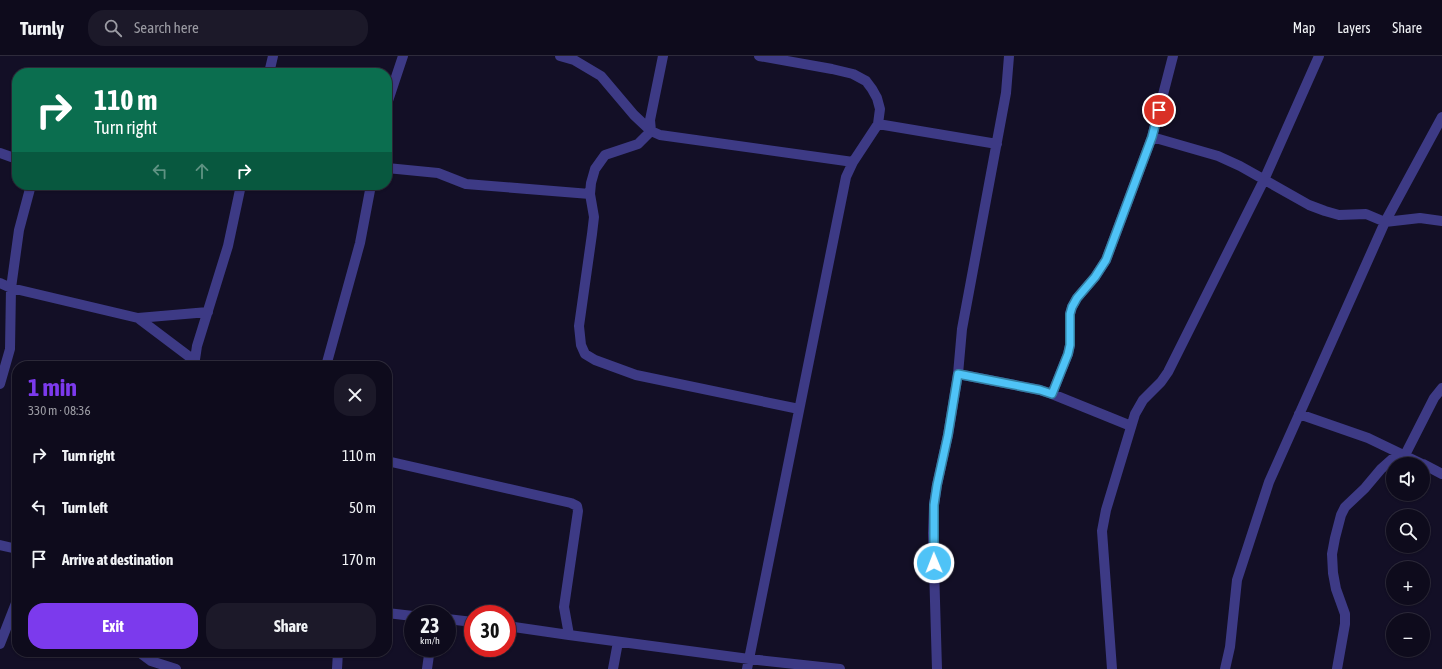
<!DOCTYPE html>
<html lang="en">
<head>
<meta charset="utf-8">
<style>
	:root { --surface:#0e0b1c; --page:#1c1929; --text:#f1f3f6; --muted:#9b9ba3; --line:#2e2b3b; --accent:#7c3aed }
	body { margin:0; font-family:"Asap Condensed",sans-serif; background:var(--page); color:var(--text); height:100vh; display:flex; flex-direction:column; font-size:15px; white-space:nowrap }
	* { box-sizing:border-box; margin:0 }
	p { font-size:13px; color:var(--muted) }
	.icon { flex:none; width:22px; height:22px; fill:none; stroke:currentColor; stroke-width:2; stroke-linecap:round; stroke-linejoin:round }
	.map { position:relative; flex:1; overflow:hidden }
	.sheet { position:absolute; left:12px; top:305px; width:380px; height:296px; display:flex; flex-direction:column; background:var(--surface); border-radius:16px; box-shadow:0 1px 3px #0004,0 0 0 1px var(--line) }
	.sheet>* { flex:none }
	.hud { position:absolute; left:12px; top:12px; width:380px; height:122px; border-radius:16px; box-shadow:0 1px 3px #0004,0 0 0 1px var(--line); background:#0b6e4f; color:#fff; overflow:hidden }
	.controls { position:absolute; left:1386px; top:401px; display:grid; gap:8px }
	.controls a { display:grid; place-items:center; width:44px; height:44px; border-radius:50%; background:var(--surface); box-shadow:0 1px 3px #0004,0 0 0 1px var(--line); font-size:20px }
	.speed { position:absolute; left:404px; top:549px; display:flex; gap:8px; font-size:20px; font-weight:700; text-align:center }
	.speed>* { display:grid; place-content:center; width:52px; height:52px; border-radius:50%; background:var(--surface); box-shadow:0 1px 3px #0004,0 0 0 1px var(--line); line-height:1 }
	.speed small { font-size:10px; font-weight:400 }
	.speed .limit { border:6px solid #d22; background:#fff; color:#111 }
	.pin { position:absolute; display:grid; place-items:center; width:34px; height:34px; color:#fff; margin:-17px; border:2px solid #fff; border-radius:50%; box-shadow:0 1px 4px #0007 }
	.me { position:absolute; width:44px; margin:-22px; rotate:359deg; stroke-linejoin:round; filter:drop-shadow(0 0 3px #0008) }
	.turn { display:flex; align-items:center; gap:14px; height:84px; padding:0 16px; font-size:18px }
	.turn .icon { width:52px; height:52px; stroke-width:2.5 }
	.turn b { display:block; font-size:28px; line-height:34px }
	.lanes { display:flex; align-items:center; height:38px; padding:0 16px; background:#0003; justify-content:center; gap:20px; direction:ltr }
	.lanes .off { opacity:.35 }
	.round { display:grid; place-items:center; flex:none; width:42px; height:42px; border-radius:16px; background:var(--page) }
	.headline { display:flex; align-items:center; justify-content:space-between; height:68px; padding:0 16px }
	h1 { font-size:24px; font-weight:700; line-height:30px; color:var(--accent) }
	.cta { display:flex; gap:8px; margin-top:auto; padding:8px 16px }
	.cta a { flex:1; height:46px; border-radius:16px; background:var(--accent); color:#fff; font-size:16px; font-weight:700; line-height:46px; text-align:center }
	.cta a+a { background:var(--page); color:var(--text) }
	ul { padding:0; list-style:none }
	li { display:flex; align-items:center; gap:12px; height:52px; padding:0 16px }
	li div { flex:1 }
	li b { display:block; font-size:15px }
	li em { font-style:normal }
	header { display:flex; align-items:center; gap:24px; box-sizing:border-box; height:56px; padding:0 20px; background:var(--surface); border-bottom:1px solid var(--line) }
	header strong { font-size:19px }
	nav { display:flex; gap:22px; margin-inline-start:auto; font-size:14px }
	.search { width:280px; height:36px; background:var(--page); display:flex; align-items:center; gap:10px; box-sizing:border-box; padding:0 14px; border-radius:16px; color:var(--muted); font-size:15px }
	.map>svg:first-child { display:block }
	.lines { fill:none; stroke-linecap:round; stroke-linejoin:round }
	.minor { stroke:#3d3a85; stroke-width:10 }
	.route-casing { stroke:#337fa1; stroke-width:10 }
	.route { stroke:#4fc3f7; stroke-width:7 }
</style>
</head>
<body>
<header>
<strong>Turnly</strong>
<div class="search"><svg class="icon" aria-label="search" viewBox="0 0 24 24"><circle cx="10" cy="10" r="6"/><path d="M15 15l6 6"/></svg>Search here</div>
<nav><a>Map</a><a>Layers</a><a>Share</a></nav>
</header>
<div class="map">
<svg width="1442" height="613" viewBox="0 0 1442 613">
	<rect width="100%" height="100%" fill="#130f26"/>
	<g class="lines">
		<path class="minor" d="M560 0 574 4 601 20 634 59 651 75 638 88 605 99 595 113 591 127 590 138 594 161 592 178 579 270 581 289 585 298 595 304 636 319 799 353
			M663 0 650 64 651 75 660 79 853 106
			M269 17 273 0
			M387 48 403 0
			M878 68 997 88
			M1152 81 1218 100 1240 110 1309 149 1325 155 1339 159 1366 158 1385 166 1420 162 1442 165
			M0 97 17 103
			M387 112 438 117 466 128 590 138
			M0 227 11 232 138 262 208 256
			M138 262 195 305
			M194 310 197 290 228 190 241 129
			M326 310 360 187 371 129
			M958 318 1040 334 1052 338 1131 370
			M0 328 10 293 11 232 19 174 31 129
			M1052 338 1068 298 1070 289V258L1072 251 1077 242 1095 221 1106 204 1152 81 1173 0
			M1299 358 1368 382 1422 408
			M1405 399 1434 342 1442 332
			M387 405 571 447 577 450 578 455 564 551 569 579
			M1423 408 1442 418
			M0 489 17 493
			M387 557 413 560
			M447 563 473 566
			M507 570 569 579 749 603 840 613
			M0 588 16 547 17 540
			M139 596 151 605 176 613
			M337 613 338 596
			M427 613 430 592
			M613 613 618 586
			M747 613 846 121 853 106 878 68 880 53 877 42 872 33 866 25 853 18 832 13 759 0
			M937 613 933 477 934 449 937 429 948 379 958 318 962 273 1006 37 1009 0
			M1112 613 1102 475 1106 454 1135 358 1143 344 1161 326 1168 316 1264 124 1319 0
			M1225 613 1230 591 1237 524 1269 426 1385 166 1442 61
			M1337 613 1345 568V558L1336 533 1333 517 1332 498 1335 482 1341 459 1345 451 1365 432 1381 413 1399 397"/>
	</g>
	<g class="lines">
		<g class="route-casing">
			<path id="route" d="M934 507V449L937 429 948 379 958 318 1040 334 1052 338 1068 298 1070 289V258L1072 251 1077 242 1095 221 1106 204 1152 81 1159 54"/>
		</g>
		<use href="#route" class="route"/>
	</g>
</svg>
<div class="controls">
<a><svg class="icon" aria-label="sound" viewBox="0 0 24 24"><path d="M4 9h4l5-4v14l-5-4H4zM17 9q2 3 0 6"/></svg></a>
<a><svg class="icon" aria-label="search" viewBox="0 0 24 24"><circle cx="10" cy="10" r="6"/><path d="M15 15l6 6"/></svg></a>
<a>+</a>
<a>−</a>
</div>
<div class="speed"><div>23<small>km/h</small></div><div class="limit">30</div></div>
<div class="pin" style="left:1159px;top:54px;background:#d93025"><svg class="icon" aria-label="arrive" viewBox="0 0 24 24"><path d="M6 21V4h12l-3 4 3 4H6"/></svg></div>
<svg class="me" style="left:934px;top:507px" viewBox="-20 -20 40 40"><circle r="17" fill="#4fc3f7" stroke="#fff" stroke-width="3"/><path d="M0-11L8 9 0 5-8 9z" fill="#fff"/></svg>
<div class="hud">
<div class="turn"><svg class="icon" aria-label="right" viewBox="0 0 24 24"><path d="M7 20v-9h11M14 6l5 5-5 5"/></svg><div><b>110 m</b>Turn right</div></div>
<div class="lanes"><svg class="icon off" aria-label="left" viewBox="0 0 24 24"><path d="M17 20v-9H6M10 6l-5 5 5 5"/></svg><svg class="icon off" aria-label="ahead" viewBox="0 0 24 24"><path d="M12 20V5M6 11l6-6 6 6"/></svg><svg class="icon" aria-label="right" viewBox="0 0 24 24"><path d="M7 20v-9h11M14 6l5 5-5 5"/></svg></div>
</div>
<section class="sheet">
<div class="headline"><div><h1>1 min</h1><p>330 m · 08:36</p></div><a class="round"><svg class="icon" aria-label="close" viewBox="0 0 24 24"><path d="M6 6l12 12M18 6L6 18"/></svg></a></div>
<ul>
<li><svg class="icon" aria-label="right" viewBox="0 0 24 24"><path d="M7 20v-9h11M14 6l5 5-5 5"/></svg><div><b>Turn right</b></div><em>110 m</em></li>
<li><svg class="icon" aria-label="left" viewBox="0 0 24 24"><path d="M17 20v-9H6M10 6l-5 5 5 5"/></svg><div><b>Turn left</b></div><em>50 m</em></li>
<li><svg class="icon" aria-label="arrive" viewBox="0 0 24 24"><path d="M6 21V4h12l-3 4 3 4H6"/></svg><div><b>Arrive at destination</b></div><em>170 m</em></li>
</ul>
<div class="cta"><a>Exit</a><a>Share</a></div>
</section>
</div>
</body>
</html>
